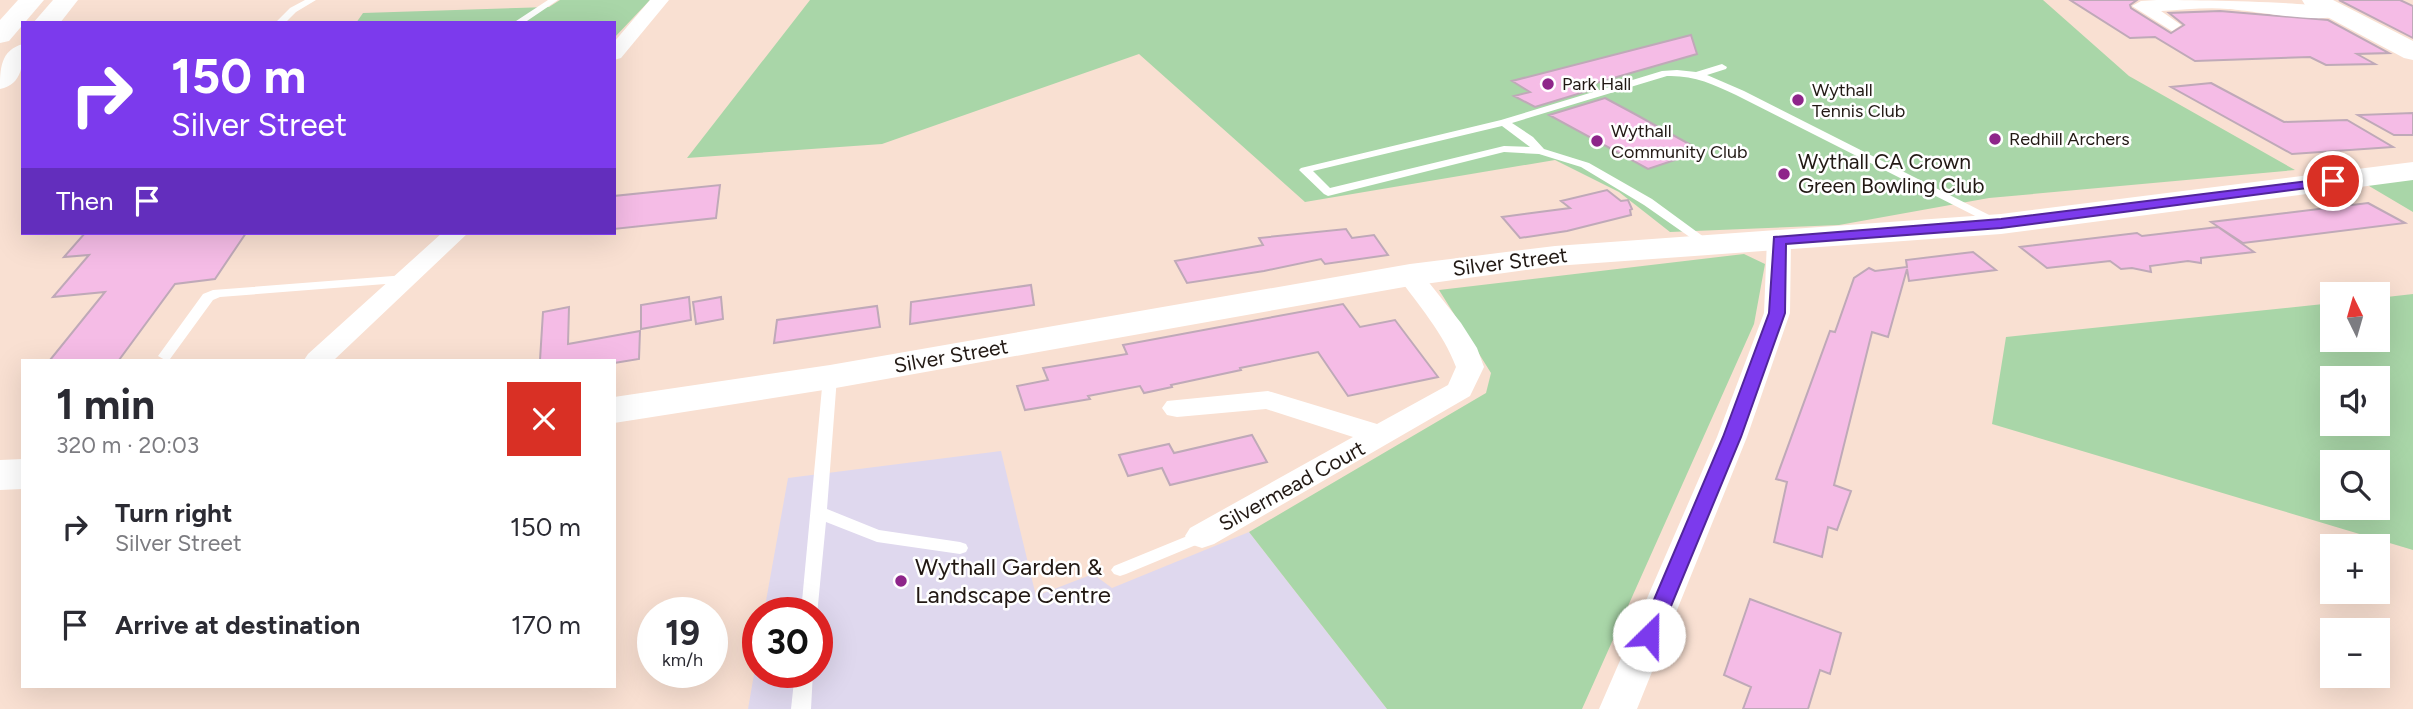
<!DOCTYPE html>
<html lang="en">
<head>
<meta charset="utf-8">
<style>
	:root { --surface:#fff; --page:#f7f7f7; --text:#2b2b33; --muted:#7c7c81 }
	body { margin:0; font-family:Figtree,sans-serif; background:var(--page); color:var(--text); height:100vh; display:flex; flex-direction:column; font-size:26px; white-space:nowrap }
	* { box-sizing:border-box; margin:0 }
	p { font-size:23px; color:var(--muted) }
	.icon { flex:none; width:38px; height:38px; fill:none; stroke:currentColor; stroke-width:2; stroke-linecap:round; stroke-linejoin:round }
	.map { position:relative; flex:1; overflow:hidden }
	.sheet { position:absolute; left:21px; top:359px; width:595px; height:329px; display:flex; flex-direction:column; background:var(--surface); border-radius:0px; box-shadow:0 7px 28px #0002 }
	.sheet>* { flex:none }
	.hud { position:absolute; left:21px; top:21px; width:595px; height:214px; border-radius:0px; box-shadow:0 7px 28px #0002; background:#7c3aed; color:#fff; overflow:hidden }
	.needle { width:46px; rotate:355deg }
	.buttons { position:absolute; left:2320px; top:282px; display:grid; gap:14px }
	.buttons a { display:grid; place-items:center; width:70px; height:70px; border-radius:0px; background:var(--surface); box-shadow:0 7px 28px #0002; font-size:35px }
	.speed { position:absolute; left:637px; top:597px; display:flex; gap:14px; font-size:35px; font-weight:700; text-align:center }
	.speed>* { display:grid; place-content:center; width:91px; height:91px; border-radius:50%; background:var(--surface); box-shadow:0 7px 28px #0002; line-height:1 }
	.speed small { font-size:18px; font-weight:400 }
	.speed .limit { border:10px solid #d22; background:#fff; color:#111 }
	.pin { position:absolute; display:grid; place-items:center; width:60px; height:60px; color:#fff; margin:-30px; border:4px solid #fff; border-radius:50%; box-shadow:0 2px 7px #0007 }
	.me { position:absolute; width:77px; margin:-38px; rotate:23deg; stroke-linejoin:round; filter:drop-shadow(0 0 5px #0008) }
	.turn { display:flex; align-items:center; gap:24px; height:147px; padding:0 35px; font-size:32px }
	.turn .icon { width:91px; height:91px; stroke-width:2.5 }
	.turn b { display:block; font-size:49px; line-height:60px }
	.then { display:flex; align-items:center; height:66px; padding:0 35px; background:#0003; gap:14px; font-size:26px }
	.round { display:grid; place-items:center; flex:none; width:74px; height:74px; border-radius:0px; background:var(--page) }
	.overview { display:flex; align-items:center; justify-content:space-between; height:119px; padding:0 35px }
	h1 { font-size:42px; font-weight:700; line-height:52px }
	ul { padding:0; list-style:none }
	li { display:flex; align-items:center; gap:21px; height:98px; padding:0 35px }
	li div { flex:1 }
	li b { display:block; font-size:26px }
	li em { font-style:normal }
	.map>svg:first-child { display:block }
	.commercial { fill:#dfd8ee }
	.green { fill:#a9d6a8; fill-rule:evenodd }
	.building { fill:#f5bce6; stroke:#bfa9b8; stroke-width:2 }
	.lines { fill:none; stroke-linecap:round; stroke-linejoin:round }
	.lane { fill:#fff; fill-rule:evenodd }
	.street { fill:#fff; fill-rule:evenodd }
	.secondary { fill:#fff; fill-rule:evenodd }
	.highway { fill:#fff; fill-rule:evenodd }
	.route { fill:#7c3aed; stroke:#51269a; stroke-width:2 }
	.poi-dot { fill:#8e258a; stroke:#fff; stroke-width:2.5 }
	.labels { text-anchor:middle; stroke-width:5; stroke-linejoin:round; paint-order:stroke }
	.far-poi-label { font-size:18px; fill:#221914; stroke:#fff; text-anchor:start }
	.poi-label { font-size:21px; fill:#221914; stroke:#fff; text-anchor:start }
	.street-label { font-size:21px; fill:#221914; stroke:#fff }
	.near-poi-label { font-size:24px; fill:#221914; stroke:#fff; text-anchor:start }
</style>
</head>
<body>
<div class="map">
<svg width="2413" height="709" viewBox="0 0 2413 709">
	<rect width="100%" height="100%" fill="#f9e0d2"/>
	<path class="commercial" d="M1001 451 1036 596 1093 574 1112 588 1249 532 1387 709H748L758 651V672H817V612H764L788 478Z"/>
	<path class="green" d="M560 0H650L614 38V23H356L363 13 549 7Z
		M810 0H2043L2129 76 2295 170 1989 198 1839 225 1670 232 1619 192 1555 160 1305 202 1139 54 882 144 687 158Z
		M2413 179V212L2364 183Z
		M1744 254 1765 264 1754 324 1582 709H1387L1249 532 1486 393 1491 373 1439 290Z
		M2413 294V550L1992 424 2006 337 2333 303V340H2378V298ZM2378 378V424H2333V378ZM2378 462V508H2333V462Z"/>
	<path class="building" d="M2070 0H2137L2130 5 2131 8 2171 33 2184 25 2169 13 2220 11 2328 20 2389 53 2357 54 2375 64 2326 65 2310 57 2195 61 2155 37 2130 38Z
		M2339 0H2400L2413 6V38Z
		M1691 35 1697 54 1585 86 1591 90 1535 107 1514 96 1530 92 1512 81Z
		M2211 83 2284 122 2347 120 2393 147 2292 154 2171 87Z
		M1605 98 1633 113 1702 151 1648 169 1549 115Z
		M2413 113V135H2394L2358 115Z
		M720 185 716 218 614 229V196Z
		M1607 190 1621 201 1628 200 1632 209 1630 210 1631 215 1567 231 1520 238 1502 217 1570 208 1561 201Z
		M2368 203 2405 223 2243 243 2211 222Z
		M2218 227 2254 252 2201 258V263L2188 261 2150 266 2151 272 2132 268 2121 269 2110 261 2047 268 2020 247 2137 233 2142 236Z
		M1346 229 1352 238 1374 235 1388 255 1325 264 1321 259 1264 271 1187 283 1175 261 1263 245 1259 238Z
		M85 233H246L215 279 175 284 119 360H50L105 292 53 297 89 255 64 257Z
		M1973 252 1996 270 1909 281 1907 269 1888 337 1872 332 1834 485 1851 491 1837 530 1828 527 1822 557 1774 542 1787 482 1776 479 1830 331 1835 332 1854 278 1869 268 1875 271 1907 267 1906 260Z
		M1031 285 1034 305 910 324 911 302Z
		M689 297 691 320 641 329V305Z
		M721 297 723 319 696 324 693 302Z
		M1343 304 1360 327 1395 320 1438 377 1348 396 1318 352 1240 368 1241 370 1171 385 1172 387 1144 393 1140 386 1088 396 1090 399 1025 410 1017 386 1048 380 1043 368 1127 354 1123 345Z
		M877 306 880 327 774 343 777 320Z
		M569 307 568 344 640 331 639 359 614 363V360H540L543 312Z
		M1252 435 1267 462 1170 485 1162 468 1128 476 1119 455 1169 444 1174 453Z
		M1750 599 1841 633 1830 674 1820 670 1808 709H1743L1751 687 1724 675Z"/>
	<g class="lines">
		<path class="lane" d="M305 0H316L296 12 285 23H275L290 8Z
			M548 0H558L524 23H513Z
			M1722 64 1727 67 1726 69 1707 75 1744 91 2005 223 2003 226H1995L1736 95C1713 84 1693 75 1667 76L1512 123 1533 137 1544 149 1589 163 1652 199 1708 240 1710 243 1708 246 1704 247 1644 205 1581 167 1539 154 1504 152 1328 196 1324 194 1299 170 1301 168 1501 120 1662 71 1677 70 1696 72ZM1502 126 1530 147 1504 146 1330 188 1313 171Z
			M406 275 412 279 411 282 220 297 213 300 170 359 165 360 158 356 203 294 213 290Z
			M830 373 837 377 827 509 879 530 960 542 966 544 968 548 966 552 960 554 877 542 826 522 817 615V612H801L823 377Z
			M1202 530 1208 532 1210 536 1208 540 1126 574 1120 576 1114 574 1111 570 1114 566Z
			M795 672H813L811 709H791Z"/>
		<path class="street" d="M650 0H669L621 58 614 60V42Z
			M2157 0C2182 0 2337 1 2346 12 2333 27 2250 10 2228 9 2206 7 2183 10 2161 11L2181 25 2172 31 2132 6 2141 1Z
			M442 233H468L334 360H304L308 354Z
			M1779 233 1788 235 1791 240 1790 313 1747 437 1637 709H1599L1717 437 1764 313 1767 240 1770 235Z
			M1410 267 1419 270 1461 323 1477 348 1484 367 1470 396 1214 544 1202 548 1190 544 1185 536 1190 528 1353 437 1266 409 1177 417 1167 415 1162 408 1167 401 1268 391 1377 424 1448 385 1456 367C1443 332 1418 305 1397 275L1401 270Z"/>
		<path class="secondary" d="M2302 0H2333L2413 41V60L2404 58 2305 5Z
			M2413 162V180L2001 234 1555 266 1410 286 830 389 614 423V397L830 365 1410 264 1555 246 2001 214Z
			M23 459V489L0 490V460Z"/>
		<path class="highway" d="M18 0H44L9 41 0 43V20Z
			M53 0H78L60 23H33Z
			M23 44C23 64 23 84 0 89 0 70 0 50 23 44Z"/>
	</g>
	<path class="route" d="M2333 178 2338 179V184L2001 228 1786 244 1785 313 1741 437 1659 635 1656 640 1649 643 1642 640 1639 635 1723 437 1769 313 1774 237 2001 219Z"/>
	<g class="poi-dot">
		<circle cx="1548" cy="84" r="7"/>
		<circle cx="1798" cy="100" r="7"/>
		<circle cx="1995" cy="139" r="7"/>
		<circle cx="1597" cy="141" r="7"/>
		<circle cx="1784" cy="174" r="7"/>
		<circle cx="901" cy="581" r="7"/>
	</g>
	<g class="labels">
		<g class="far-poi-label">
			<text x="1562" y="90">Park Hall</text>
			<text x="1812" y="96">Wythall<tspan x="1812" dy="21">Tennis Club</tspan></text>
			<text x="1611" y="137">Wythall<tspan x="1611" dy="21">Community Club</tspan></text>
			<text x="2009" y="145">Redhill Archers</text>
		</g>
		<g class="poi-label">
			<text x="1798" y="169">Wythall CA Crown<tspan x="1798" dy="24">Green Bowling Club</tspan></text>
		</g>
		<g class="street-label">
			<text transform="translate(1510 262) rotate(-7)" y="7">Silver Street</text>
			<text transform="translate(951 356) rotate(-10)" y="7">Silver Street</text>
			<text transform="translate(1292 486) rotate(-29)" y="7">Silvermead Court</text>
		</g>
		<g class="near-poi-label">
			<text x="915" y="575">Wythall Garden &amp;<tspan x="915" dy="28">Landscape Centre</tspan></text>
		</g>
	</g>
</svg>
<div class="buttons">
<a><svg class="needle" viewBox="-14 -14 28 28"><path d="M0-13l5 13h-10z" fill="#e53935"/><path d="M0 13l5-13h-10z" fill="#7c7c81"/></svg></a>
<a><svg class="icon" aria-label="sound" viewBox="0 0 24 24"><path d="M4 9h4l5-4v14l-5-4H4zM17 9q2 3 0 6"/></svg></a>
<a><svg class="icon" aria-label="search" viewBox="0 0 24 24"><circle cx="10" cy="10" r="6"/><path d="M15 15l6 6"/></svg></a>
<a>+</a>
<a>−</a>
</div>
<div class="speed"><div>19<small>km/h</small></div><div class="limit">30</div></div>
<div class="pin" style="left:2333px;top:181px;background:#d93025"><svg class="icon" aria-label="arrive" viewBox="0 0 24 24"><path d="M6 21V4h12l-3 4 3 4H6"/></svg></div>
<svg class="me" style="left:1649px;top:635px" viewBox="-20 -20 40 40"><circle r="19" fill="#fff"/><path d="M0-13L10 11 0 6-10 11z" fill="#7c3aed"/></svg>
<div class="hud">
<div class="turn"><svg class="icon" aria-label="right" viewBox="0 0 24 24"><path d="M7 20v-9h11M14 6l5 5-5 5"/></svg><div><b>150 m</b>Silver Street</div></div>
<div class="then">Then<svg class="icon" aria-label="arrive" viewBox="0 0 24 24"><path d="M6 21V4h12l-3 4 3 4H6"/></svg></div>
</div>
<section class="sheet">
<div class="overview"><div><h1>1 min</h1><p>320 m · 20:03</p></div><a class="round" style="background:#d93025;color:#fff"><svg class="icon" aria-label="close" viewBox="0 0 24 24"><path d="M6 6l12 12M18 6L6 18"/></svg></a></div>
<ul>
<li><svg class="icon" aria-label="right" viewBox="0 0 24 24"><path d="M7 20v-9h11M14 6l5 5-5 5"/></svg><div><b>Turn right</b><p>Silver Street</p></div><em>150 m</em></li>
<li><svg class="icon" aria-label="arrive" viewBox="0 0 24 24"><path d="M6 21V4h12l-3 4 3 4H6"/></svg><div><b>Arrive at destination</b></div><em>170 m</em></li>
</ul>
</section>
</div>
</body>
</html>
